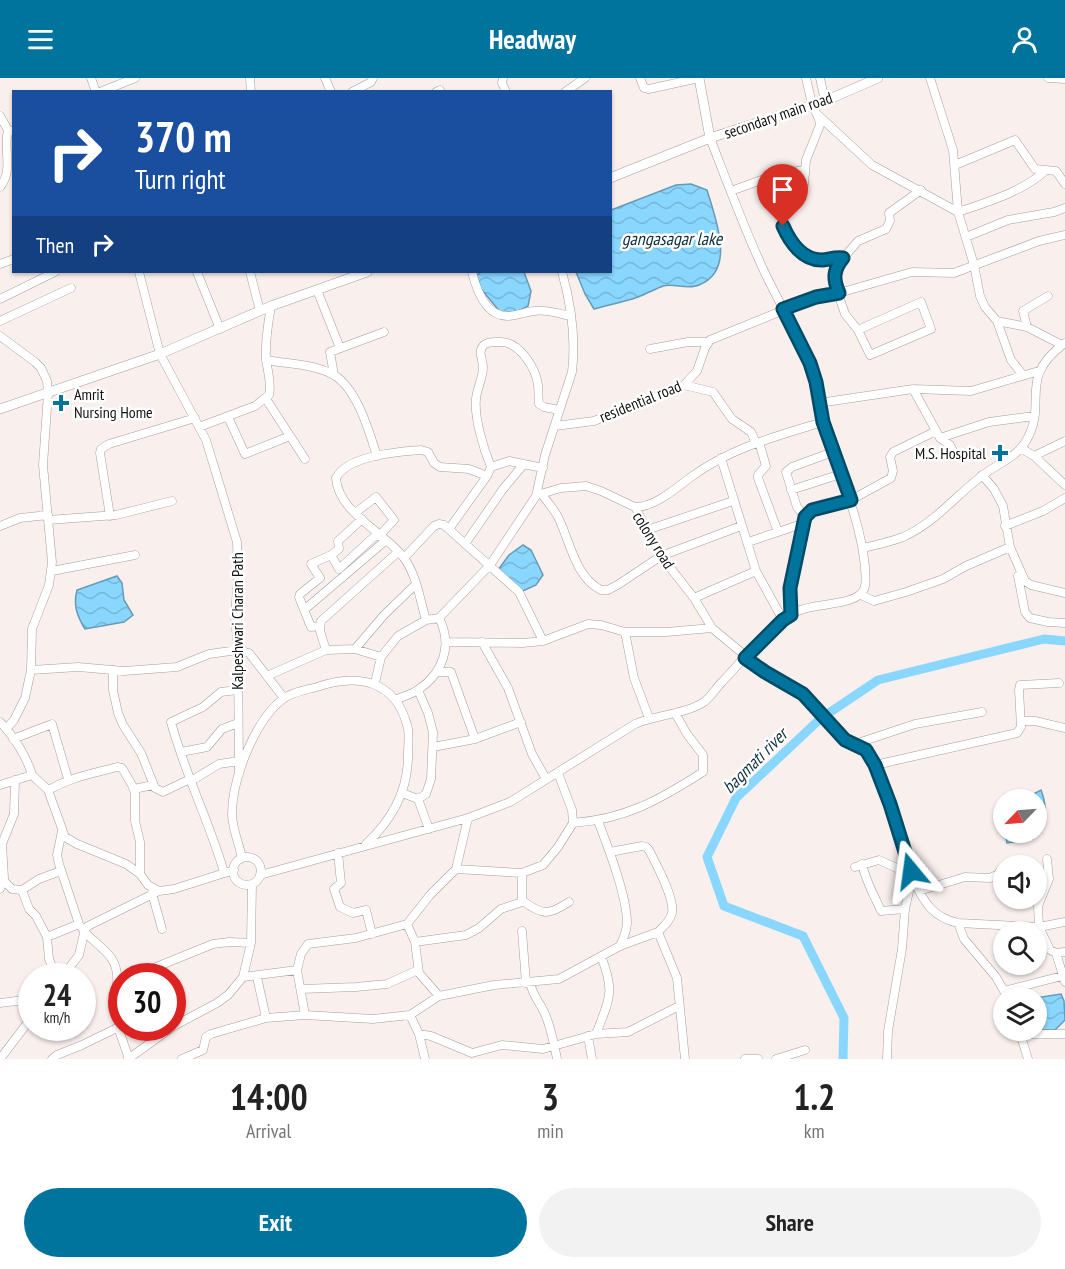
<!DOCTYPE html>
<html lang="en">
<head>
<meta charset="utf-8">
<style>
	:root { --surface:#fff; --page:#f2f2f2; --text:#222; --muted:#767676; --accent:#00749d }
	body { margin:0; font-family:"PT Sans Narrow",sans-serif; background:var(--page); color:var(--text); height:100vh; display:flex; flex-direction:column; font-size:22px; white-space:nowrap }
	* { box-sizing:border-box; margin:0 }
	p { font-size:20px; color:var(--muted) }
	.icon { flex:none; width:33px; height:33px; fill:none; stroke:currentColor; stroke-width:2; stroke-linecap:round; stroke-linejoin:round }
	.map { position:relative; height:981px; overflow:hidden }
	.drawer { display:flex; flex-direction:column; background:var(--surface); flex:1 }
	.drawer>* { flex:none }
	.top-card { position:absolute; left:12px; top:12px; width:600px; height:183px; border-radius:0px; box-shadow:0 2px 4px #0004; background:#1a4fa0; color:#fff; overflow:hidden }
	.needle { width:39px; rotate:245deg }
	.buttons { position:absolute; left:993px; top:711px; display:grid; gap:12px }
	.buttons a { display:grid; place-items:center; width:54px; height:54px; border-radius:50%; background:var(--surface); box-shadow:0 2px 4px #0004; font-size:30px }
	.speed { position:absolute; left:18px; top:885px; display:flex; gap:12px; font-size:30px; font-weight:700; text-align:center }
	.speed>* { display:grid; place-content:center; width:78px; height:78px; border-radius:50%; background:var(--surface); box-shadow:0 2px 4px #0004; line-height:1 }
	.speed small { font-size:15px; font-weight:400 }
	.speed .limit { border:9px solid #d22; background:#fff; color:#111 }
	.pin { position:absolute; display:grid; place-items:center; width:51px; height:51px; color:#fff; margin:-62px -26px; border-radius:50% 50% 50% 0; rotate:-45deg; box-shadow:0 0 6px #0007 }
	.pin .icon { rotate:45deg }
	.me { position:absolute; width:66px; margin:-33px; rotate:344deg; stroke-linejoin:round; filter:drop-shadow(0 0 4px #0008) }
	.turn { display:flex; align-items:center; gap:21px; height:126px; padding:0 24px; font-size:27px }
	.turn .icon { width:78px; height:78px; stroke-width:2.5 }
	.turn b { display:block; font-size:42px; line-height:51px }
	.then { display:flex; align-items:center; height:57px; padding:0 24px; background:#0003; gap:12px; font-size:22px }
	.eta { display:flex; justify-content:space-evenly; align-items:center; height:102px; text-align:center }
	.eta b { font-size:36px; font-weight:600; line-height:42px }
	.primary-button { display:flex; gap:12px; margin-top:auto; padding:12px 24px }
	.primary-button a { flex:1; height:69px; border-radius:36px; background:var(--accent); color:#fff; font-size:24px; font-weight:600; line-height:69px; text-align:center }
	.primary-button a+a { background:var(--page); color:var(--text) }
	header { display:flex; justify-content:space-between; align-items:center; height:78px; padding:0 24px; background:var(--accent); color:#fff; font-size:27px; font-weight:600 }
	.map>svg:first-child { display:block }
	.water { fill:url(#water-waves); stroke:#669bb7; stroke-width:1.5 }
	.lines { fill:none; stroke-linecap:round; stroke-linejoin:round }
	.river { stroke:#89d6fe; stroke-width:9 }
	.minor-casing { stroke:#a69e9c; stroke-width:9 }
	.major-casing { stroke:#a69e9c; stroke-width:10 }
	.minor { stroke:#fff; stroke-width:8 }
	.major { stroke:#fff; stroke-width:9 }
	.route-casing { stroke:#004b66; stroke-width:15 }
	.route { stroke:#00749d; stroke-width:10 }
	.poi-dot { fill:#00749d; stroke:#fff; stroke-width:2 }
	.labels { text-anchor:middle; stroke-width:5; stroke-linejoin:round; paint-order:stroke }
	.street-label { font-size:16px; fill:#141111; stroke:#fff }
	.poi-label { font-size:16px; fill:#141111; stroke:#fff; text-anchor:start }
	.water-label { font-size:18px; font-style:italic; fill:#103343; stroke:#fff }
</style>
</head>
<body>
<header><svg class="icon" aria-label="menu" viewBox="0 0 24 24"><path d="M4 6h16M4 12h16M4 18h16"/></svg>Headway<svg class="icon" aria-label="person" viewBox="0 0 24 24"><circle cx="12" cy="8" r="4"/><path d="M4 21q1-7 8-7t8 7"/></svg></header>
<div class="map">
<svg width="1065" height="981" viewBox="0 0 1065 981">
	<defs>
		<pattern id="water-waves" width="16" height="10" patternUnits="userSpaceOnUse" patternTransform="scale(1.5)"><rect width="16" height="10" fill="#89d6fe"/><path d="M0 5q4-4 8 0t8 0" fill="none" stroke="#75b7d9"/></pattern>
	</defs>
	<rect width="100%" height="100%" fill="#f9f0ee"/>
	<path class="water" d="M691 106 707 112C715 140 737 192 699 207 688 212 674 205 663 208 655 211 646 216 638 219 624 224 608 227 594 231L585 216 576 194H610L611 132 676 107Z
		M481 194H524L531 213 528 228 517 234 501 235 477 206 476 198Z
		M523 467 531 472 543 497 536 507 523 513 514 509 498 492 509 477Z
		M117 498 122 505 124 522 133 537 124 544 85 551C77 538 73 527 77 512Z
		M1041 712C1049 733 1045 743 1033 761L1007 765 1005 755 1036 754V722L1014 721 1028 719Z
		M1061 916 1064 923 1065 942 1055 952H1037L1036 920H1035Z"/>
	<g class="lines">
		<path class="river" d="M843 981 844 940 803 858 724 828 707 779 736 720 820 641 878 602 1044 561 1065 563"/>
		<g class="minor-casing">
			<path id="minor" d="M91 0 96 14
				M250 0 251 14
				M325 0 331 14
				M503 0 502 5 506 14
				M640 0 644 10 649 11 699 0
				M806 0 812 26 819 41 820 47 806 82 804 107 801 112 785 129 782 135 783 148 794 168 806 176 821 182 843 180
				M820 0 825 23
				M930 0 953 72 958 134 974 187 980 218 985 229 997 243 1011 282 1023 297
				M1048 0 1065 1
				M100 14 135 0
				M352 14 371 4 373 0
				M436 14 440 12
				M565 14 585 0
				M818 37 872 87 958 134C987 124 1022 114 1045 93
				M0 38 8 52 14 54
				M955 87 1015 62 1035 91 1056 93 1065 106
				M0 109C14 92 3 72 8 52
				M731 113 778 96 805 92
				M966 159 1008 142 1054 134 1065 130
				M0 186 14 181
				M139 194 160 276 206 362 237 464 238 496 235 539 238 572 239 696
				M197 194 220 251
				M250 194 260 233
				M472 194C476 210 485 238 507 238 516 238 525 234 534 233 546 231 560 236 571 238
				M317 212 340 270
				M0 221 55 194
				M0 243 71 210
				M997 243 1027 249 1062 267
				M1027 249 1023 233 1048 218
				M858 252 921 224 931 251 870 277 858 252 845 236 834 204V196L839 185 858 163 886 151 890 143 889 135 921 112
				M0 258 35 284 41 290 47 303 48 315 43 387 52 484 49 507 32 551 31 592 25 620 14 642 7 650
				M650 271 688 264H708
				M266 282C287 286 315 286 334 297 357 311 369 353 377 378
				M334 297 330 274 384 254
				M684 307 713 314 732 341 751 354 756 365
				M913 311 940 360 950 367 955 377
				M266 321 305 381
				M819 325 913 311 971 313 1039 293
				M228 339 245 376 290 358
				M555 348 594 343 684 307 697 293 705 270 710 262 816 219 839 215 912 194 954 195 1039 163 1065 157
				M199 349 255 328 269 317C272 305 267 292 266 280 265 262 268 246 271 228
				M940 360 989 344 1034 338
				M759 364 766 388 758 397V400L778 454
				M1021 370 1034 378 1065 407
				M1034 378 1065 363
				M721 380 756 493 783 542
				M491 389 509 383 543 390
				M982 397 994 411 1003 428 1010 469 1025 503 1031 507 1065 515
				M791 412 841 396
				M542 416C547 424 554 431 558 439 570 463 575 499 601 512H608L619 506 661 478 741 448
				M537 417 561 410 586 408 601 413 635 429 661 478 694 520 712 550
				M635 429C655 429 675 411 691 399 730 370 777 358 823 344
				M355 435 376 419 394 442 379 458
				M110 438 100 375 101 371 109 366 195 340
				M805 439 797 429 786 394 792 389 833 374
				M362 441 338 463 339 471 331 477 339 491 377 456
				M48 442 116 437 172 423
				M0 448 20 440 48 437
				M1005 448 1043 433 1065 420
				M449 451 487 398 491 389C484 372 474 340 476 321 477 310 483 300 483 289 483 281 477 274 484 267 488 263 496 264 501 264 520 264 536 291 538 307 539 314 538 320 539 326L544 329 559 332
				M647 452 733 423
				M748 464 802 446
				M465 466 503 411 524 386
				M863 470C876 467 890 464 903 459 935 445 956 417 983 397 997 386 1017 379 1026 363 1049 324 1016 301 1065 265
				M404 480 434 448 439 446 444 447 519 514 543 563
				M52 493 135 477
				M1018 498 1025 534 1030 540 1048 544 1065 545
				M861 517 874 523 906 514 943 501 966 488 1010 469
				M694 520 756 493
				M304 532 385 463
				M791 537 790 510 805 439 812 432 851 422 891 400 893 393 890 379 893 374 936 353
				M426 542C420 522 417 498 404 480 386 455 338 435 336 400 348 377 398 374 421 372L428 374 434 385 440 389 469 391 487 398
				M320 548 311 549 299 519 300 516 320 500 311 486 331 477
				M625 554 634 600 649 640
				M446 564 523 565 543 563 588 546 601 547 625 554H666L712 550 765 594 803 616 845 662 866 672 875 687 894 737 909 784 912 800 905 831 902 871 888 953 887 981
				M482 564 508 610 532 676 546 701
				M355 571 384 537 416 506
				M326 572 320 553 321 543 398 474
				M31 592 78 589 124 593 177 589 209 576 238 572 249 575 284 620
				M113 592V612L118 635 123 647 141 675 155 710 163 714 190 701
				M438 594H451L475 661 521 644
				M267 598 326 572 355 571 381 579
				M375 605 381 579 398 558 426 542 439 540 490 487 536 418 545 377 572 294C576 261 571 226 562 194
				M418 612 428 635 433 654 431 701 426 716 418 721
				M397 621C404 618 413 616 419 611 443 595 453 567 439 540
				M1021 643H1035L1065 650
				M0 644C13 657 27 679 32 697
				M13 661 52 646 68 701
				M855 666 915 646 982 634
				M433 669 475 661
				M181 674 207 669 222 651 238 645
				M875 687 1017 655 1021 649 1019 612 1020 607 1059 605
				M191 703 219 686 239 683
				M0 707 32 697 48 712 65 759 77 766 126 786 140 796 148 807 159 813 174 811 234 792
				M134 711 153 707
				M48 712C72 699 91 696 117 689L122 690 132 707 135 715V743L140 764V796
				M402 715 418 721 429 751
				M573 745C626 741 659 722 703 694V677L687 656 675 635
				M62 753 57 777 59 786 79 846C93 869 120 873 117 905L122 903
				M610 774 642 768 646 769 649 772C656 786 675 820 672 835 670 843 664 848 658 854
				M338 775 341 805 334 811 340 829 353 835 366 832 372 856
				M233 793a14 14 0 1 1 28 0a14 14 0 1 1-28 0Z
				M242 780C239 766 232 749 232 736 232 701 255 642 283 621 291 614 307 612 317 609 357 595 395 602 407 647 410 655 408 666 408 674 409 711 393 741 366 766
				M1047 781 1049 801 1038 828 1039 849 1050 872 1056 875 1065 874
				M862 786C866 804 874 817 881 833L905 831
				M855 789 879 782 912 797
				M456 791 522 795 543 787 558 769 573 745 572 732 558 695
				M224 794C209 743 185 696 171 644L203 629 221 614 237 612
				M260 797 468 740 510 724 635 646C655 637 686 636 704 624 710 620 716 610 722 604 744 581 770 547 798 533 814 525 858 528 864 511 867 505 865 496 865 489 860 438 838 394 823 346 817 325 817 304 809 284 795 249 774 217 759 182 741 142 726 101 710 60
				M912 800C924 823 931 839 958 845L1039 849 1065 844
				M4 803 12 811 22 812 29 831 36 838 47 859 49 881 56 898
				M0 811 4 800 2 766 14 736 15 702
				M22 812 39 801 61 793
				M919 813 965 799 990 800 997 797 1002 791
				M152 815 162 851
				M523 823C543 838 549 837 569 824
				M958 845 964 861 996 899 1008 920
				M407 846 415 864 419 895 439 918
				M522 853 526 905
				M47 859 79 846
				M415 864 466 857 479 850 501 831 522 824V795
				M620 868 658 854 677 900 685 981
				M1056 875 1065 904
				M297 892 305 937 373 941 410 937 439 918 494 907 559 901 620 868C623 861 627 853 627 845 627 818 608 769 598 743
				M63 898 79 877 85 851 88 848 159 813
				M134 898 213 866 229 864 251 865
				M243 899 297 892 301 876 308 866 356 860 407 846 430 817 456 791 468 740
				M257 899 266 940
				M530 904C533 919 538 921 544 934 551 948 554 966 557 981
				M117 905 120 955 129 981
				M301 911 356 909 387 906 418 892
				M1004 913 1062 898
				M0 925 32 921
				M410 937 419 956 425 981
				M172 949 217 925 228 917 243 899 251 865 252 806
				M1019 952 1028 981
				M419 956 431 958 472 975 502 967 543 971 596 956 628 954 679 928
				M596 956C610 920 615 914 601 878
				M1020 956H1065
				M588 958 592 981
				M0 981 32 939
				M52 981 57 977 82 967 119 949
				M128 981 171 950
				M182 981 203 972 206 959 211 956 266 940 305 937
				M745 981H758
				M776 981 805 972"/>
		</g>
		<g class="major-casing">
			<path id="major" d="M699 0 710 60
				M610 100 710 60 825 23 878 0
				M0 331 160 276 271 228 367 194"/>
		</g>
		<use href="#minor" class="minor"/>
		<use href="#major" class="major"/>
	</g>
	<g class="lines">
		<g class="route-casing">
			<path id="route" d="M783 148C790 164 803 183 823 182 830 181 836 179 843 180 833 192 833 201 839 215L816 219 783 231 810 285 816 304 823 344 851 422 812 432 805 439 790 510 791 537 783 542 745 580 765 594 803 616 845 662 866 672 875 687 890 726 911 793"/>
		</g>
		<use href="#route" class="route"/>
	</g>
	<g class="poi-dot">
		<path d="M58 316h6v6h6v6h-6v6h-6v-6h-6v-6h6z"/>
		<path d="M997 366h6v6h6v6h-6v6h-6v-6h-6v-6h6z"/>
	</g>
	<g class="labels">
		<g class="street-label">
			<text transform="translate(778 37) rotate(-19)" y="6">secondary main road</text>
			<text transform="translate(640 323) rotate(-22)" y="6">residential road</text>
			<text transform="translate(654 462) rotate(58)" y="6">colony road</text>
			<text transform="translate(237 543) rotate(-90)" y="6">Kalpeshwari Charan Path</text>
		</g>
		<g class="poi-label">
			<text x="74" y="322">Amrit<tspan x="74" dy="18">Nursing Home</tspan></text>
			<text x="986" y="381" text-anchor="end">M.S. Hospital</text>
		</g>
		<g class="water-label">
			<text x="672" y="167">gangasagar lake</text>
			<text transform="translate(755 683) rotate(-45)" y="6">bagmati river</text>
		</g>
	</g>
</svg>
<div class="buttons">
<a><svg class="needle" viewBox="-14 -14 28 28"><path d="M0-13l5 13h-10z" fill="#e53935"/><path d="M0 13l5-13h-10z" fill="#767676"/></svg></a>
<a><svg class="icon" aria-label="sound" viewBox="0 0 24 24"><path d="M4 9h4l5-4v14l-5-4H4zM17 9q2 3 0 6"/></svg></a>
<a><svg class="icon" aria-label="search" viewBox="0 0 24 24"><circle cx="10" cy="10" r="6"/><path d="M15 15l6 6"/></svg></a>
<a><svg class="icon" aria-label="layers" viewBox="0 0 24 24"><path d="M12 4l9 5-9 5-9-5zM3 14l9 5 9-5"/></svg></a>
</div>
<div class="speed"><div>24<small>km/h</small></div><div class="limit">30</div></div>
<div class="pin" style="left:783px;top:148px;background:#d93025"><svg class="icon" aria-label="arrive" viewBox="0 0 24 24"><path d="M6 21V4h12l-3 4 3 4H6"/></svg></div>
<svg class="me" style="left:911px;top:793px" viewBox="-20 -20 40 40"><path d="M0-17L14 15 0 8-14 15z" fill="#00749d" stroke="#fff" stroke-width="4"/></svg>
<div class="top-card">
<div class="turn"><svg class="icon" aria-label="right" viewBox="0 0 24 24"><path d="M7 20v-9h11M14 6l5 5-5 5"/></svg><div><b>370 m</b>Turn right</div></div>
<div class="then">Then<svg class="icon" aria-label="right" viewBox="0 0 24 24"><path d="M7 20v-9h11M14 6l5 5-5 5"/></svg></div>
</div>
</div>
<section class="drawer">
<div class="eta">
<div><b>14:00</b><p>Arrival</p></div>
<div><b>3</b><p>min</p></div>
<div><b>1.2</b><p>km</p></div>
</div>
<div class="primary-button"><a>Exit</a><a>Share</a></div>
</section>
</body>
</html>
